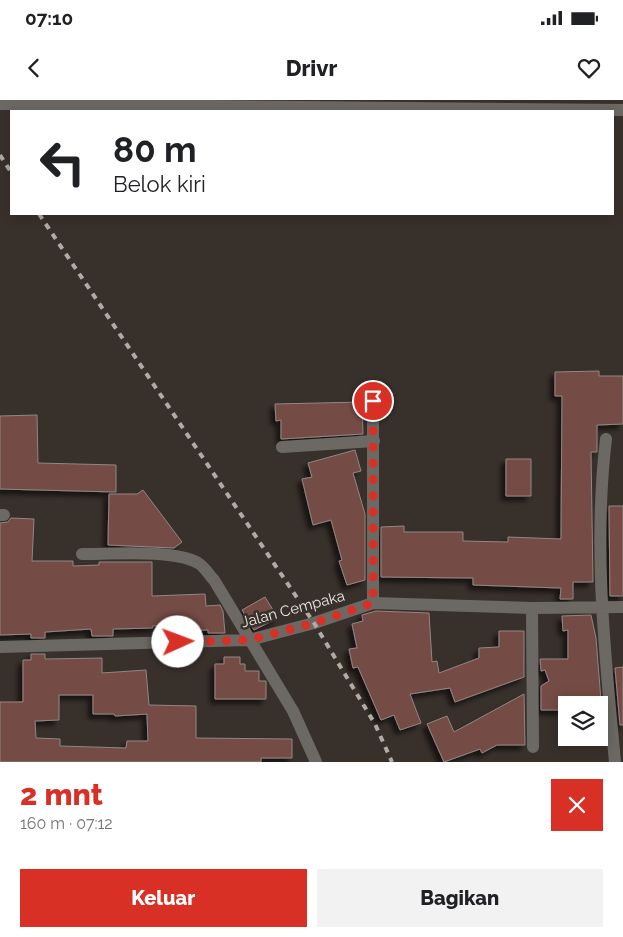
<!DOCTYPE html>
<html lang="id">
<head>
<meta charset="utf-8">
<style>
	:root { --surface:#fff; --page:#f2f2f2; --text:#202124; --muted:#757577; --accent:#d93025 }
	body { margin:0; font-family:Raleway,sans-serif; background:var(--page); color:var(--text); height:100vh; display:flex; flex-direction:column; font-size:19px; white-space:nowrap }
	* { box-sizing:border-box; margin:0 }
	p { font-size:16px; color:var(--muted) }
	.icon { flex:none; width:28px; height:28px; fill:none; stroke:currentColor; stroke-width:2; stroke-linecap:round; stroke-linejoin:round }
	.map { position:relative; height:662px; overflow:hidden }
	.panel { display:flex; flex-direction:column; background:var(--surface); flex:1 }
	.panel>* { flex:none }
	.top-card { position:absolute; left:10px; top:10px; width:604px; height:105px; border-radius:0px; box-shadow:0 2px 12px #0003; background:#fff; color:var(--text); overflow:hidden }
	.tools { position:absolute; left:558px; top:596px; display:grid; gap:10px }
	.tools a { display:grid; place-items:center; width:50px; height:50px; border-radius:0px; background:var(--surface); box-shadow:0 2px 12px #0003; font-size:25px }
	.pin { position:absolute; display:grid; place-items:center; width:42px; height:42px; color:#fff; margin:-21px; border:2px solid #fff; border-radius:50%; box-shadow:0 1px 5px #0007 }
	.me { position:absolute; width:55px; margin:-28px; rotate:88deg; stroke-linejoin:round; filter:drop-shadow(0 0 4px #0008) }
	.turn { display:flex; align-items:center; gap:18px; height:105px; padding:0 20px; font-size:22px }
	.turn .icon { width:65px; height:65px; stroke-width:2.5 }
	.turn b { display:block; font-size:35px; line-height:42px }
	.round { display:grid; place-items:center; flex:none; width:52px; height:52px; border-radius:0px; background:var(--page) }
	.overview { display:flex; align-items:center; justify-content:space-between; height:85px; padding:0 20px }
	h1 { font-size:30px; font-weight:800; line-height:38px; color:var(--accent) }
	.action { display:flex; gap:10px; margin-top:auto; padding:10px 20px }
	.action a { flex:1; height:58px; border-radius:0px; background:var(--accent); color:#fff; font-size:20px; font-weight:800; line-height:58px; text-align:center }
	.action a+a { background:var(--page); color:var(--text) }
	.status { display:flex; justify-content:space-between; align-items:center; height:35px; padding:0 25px; background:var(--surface); direction:ltr }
	.status svg { height:14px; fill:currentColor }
	header { display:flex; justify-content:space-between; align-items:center; height:65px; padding:0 20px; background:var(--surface); font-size:22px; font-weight:800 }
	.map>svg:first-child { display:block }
	.building { fill:#754b44; stroke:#928684; fill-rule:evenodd; filter:url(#shadow) }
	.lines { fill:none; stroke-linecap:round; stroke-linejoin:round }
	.minor { stroke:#6c6965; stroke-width:12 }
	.rail { stroke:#b1aba7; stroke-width:4; stroke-dasharray:6 6; stroke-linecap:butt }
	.route { stroke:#d93025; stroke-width:9; stroke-dasharray:0 16.2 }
	.labels { text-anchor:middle; stroke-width:5; stroke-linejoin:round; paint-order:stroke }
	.street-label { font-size:15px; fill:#ebe5e2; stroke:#38302b }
</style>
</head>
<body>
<div class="status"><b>07:10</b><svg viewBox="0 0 49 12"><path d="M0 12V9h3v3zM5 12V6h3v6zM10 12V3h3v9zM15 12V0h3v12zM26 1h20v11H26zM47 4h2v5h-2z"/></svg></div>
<header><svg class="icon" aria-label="back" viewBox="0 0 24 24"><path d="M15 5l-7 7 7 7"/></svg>Drivr<svg class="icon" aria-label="heart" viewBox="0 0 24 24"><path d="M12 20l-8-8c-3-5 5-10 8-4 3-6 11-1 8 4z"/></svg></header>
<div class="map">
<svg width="623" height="662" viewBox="0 0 623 662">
	<defs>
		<filter id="shadow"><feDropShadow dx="-4.5" dy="4.5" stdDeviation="2.5" flood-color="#0009"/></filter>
	</defs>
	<rect width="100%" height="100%" fill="#38302b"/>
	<path class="building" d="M599 271V276H623V324L597 325V352H591L593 482H573V499H560L561 488 473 485V478L381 477V427L404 426V432H463V441L508 442V437L561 439 562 296H555V272Z
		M362 302 363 334 281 339V320L276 321 275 304Z
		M37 315 38 363 116 365V392L0 389V316Z
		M355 350 361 371 353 373 365 414V480L347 485 339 461 342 460 331 420 313 425 302 379 312 377 308 363Z
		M506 359H531V396H506Z
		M143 390 182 442 174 448 108 445 109 394H137Z
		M609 406H623V496H610Z
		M11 418 34 419 32 461H73V466L99 465V462H152V496L205 494 206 506 220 505 223 511 225 533H208V530L182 531 181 524 152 526 153 528 113 529V536H92L91 529 45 532V538H31V534L0 535V423L8 422Z
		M265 497 278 518 254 530 242 510Z
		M376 511 429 513 432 562 437 561 439 573 479 558V548L499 547V531H524V577L455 602 450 588 410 594 421 623 400 630 394 615 381 620 358 567 353 568 349 549 357 548 352 524 363 521 362 515Z
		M591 515 596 538 603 626H599V598L572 599V605H566V610H541V586L549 581 545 570 541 571 540 559H568V530L563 531 562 516Z
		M31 554H45V559L102 558V573L146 570 149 605 196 606V638L292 639V658H261V662H0V602H23V560H31ZM59 595H93V614H114L115 616 147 614 148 641H127L126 648 60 646V639L36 638 35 621 59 620Z
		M224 557H240V564H245V571H259V581H266V599H215V564H224Z
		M623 567V625H620L615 568Z
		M524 594 525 645H497L482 653 480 649 444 662 427 624 447 616 454 632Z"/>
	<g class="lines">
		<path class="minor" d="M0 4 623 10
			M373 301V503
			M606 339C593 447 605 555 615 662
			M282 347 374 341
			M0 415H4
			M82 454C111 454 174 449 198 463 204 466 209 475 214 480L293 611 316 662
			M532 508 533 647
			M0 547 249 540 314 523 373 503 532 508 623 507"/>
		<path class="rail" d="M0 55 11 72
			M39 114 314 523 375 624 392 662"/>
	</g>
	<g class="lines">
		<path class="route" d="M178 542 249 540 314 523 373 503V301"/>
	</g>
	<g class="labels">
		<g class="street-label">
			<text transform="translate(293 509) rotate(-15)" y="5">Jalan Cempaka</text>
		</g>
	</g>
</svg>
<div class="tools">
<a><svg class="icon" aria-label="layers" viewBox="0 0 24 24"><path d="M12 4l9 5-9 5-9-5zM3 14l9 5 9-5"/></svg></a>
</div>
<div class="pin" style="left:373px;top:301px;background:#d93025"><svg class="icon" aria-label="arrive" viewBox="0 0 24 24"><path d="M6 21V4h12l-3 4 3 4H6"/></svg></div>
<svg class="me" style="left:178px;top:542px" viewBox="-20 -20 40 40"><circle r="19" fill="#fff"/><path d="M0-13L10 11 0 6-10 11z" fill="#d93025"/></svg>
<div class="top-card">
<div class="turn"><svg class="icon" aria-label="left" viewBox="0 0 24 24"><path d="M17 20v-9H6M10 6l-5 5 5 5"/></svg><div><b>80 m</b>Belok kiri</div></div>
</div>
</div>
<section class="panel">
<div class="overview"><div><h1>2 mnt</h1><p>160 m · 07:12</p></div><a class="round" style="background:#d93025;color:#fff"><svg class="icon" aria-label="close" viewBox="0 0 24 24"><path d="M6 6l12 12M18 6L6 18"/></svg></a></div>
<div class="action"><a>Keluar</a><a>Bagikan</a></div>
</section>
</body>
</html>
